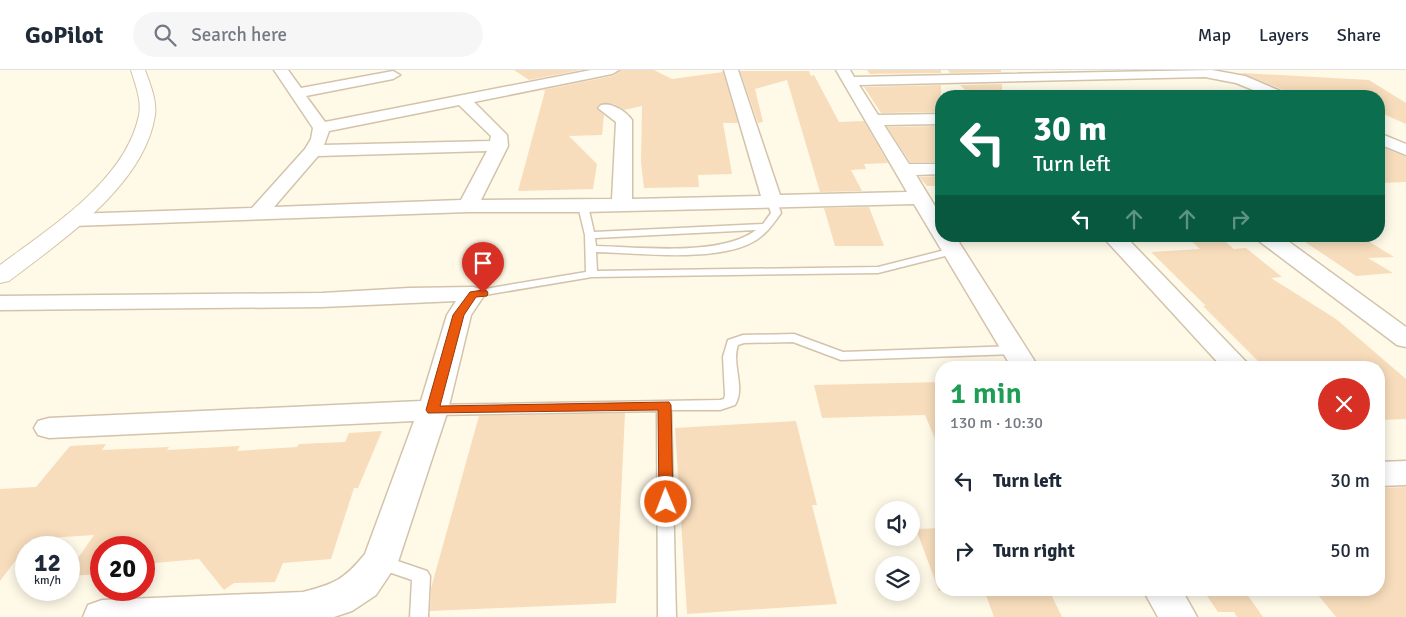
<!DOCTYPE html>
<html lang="en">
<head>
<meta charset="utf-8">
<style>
	:root { --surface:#fff; --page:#f6f6f7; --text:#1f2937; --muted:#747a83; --line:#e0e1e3 }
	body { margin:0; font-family:Signika,sans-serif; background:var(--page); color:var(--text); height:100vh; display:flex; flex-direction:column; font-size:19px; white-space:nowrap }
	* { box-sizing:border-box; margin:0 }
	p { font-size:16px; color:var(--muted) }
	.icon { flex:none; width:28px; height:28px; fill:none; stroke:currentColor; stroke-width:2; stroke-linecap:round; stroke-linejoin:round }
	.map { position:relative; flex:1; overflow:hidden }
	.side { position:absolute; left:935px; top:291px; width:450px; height:235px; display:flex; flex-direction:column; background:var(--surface); border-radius:20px; box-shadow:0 2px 12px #0003 }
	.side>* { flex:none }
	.banner { position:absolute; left:935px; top:20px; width:450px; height:152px; border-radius:20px; box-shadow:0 2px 12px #0003; background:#0b6e4f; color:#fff; overflow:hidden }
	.tools { position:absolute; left:875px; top:431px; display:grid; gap:10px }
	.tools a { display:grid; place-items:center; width:45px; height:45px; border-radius:50%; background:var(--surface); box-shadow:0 2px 12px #0003; font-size:25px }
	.speed { position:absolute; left:15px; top:466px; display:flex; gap:10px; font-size:25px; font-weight:700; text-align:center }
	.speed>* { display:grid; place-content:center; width:65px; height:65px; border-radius:50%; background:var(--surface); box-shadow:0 2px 12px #0003; line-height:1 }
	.speed small { font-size:12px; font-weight:400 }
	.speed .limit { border:8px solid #d22; background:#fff; color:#111 }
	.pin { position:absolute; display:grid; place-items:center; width:42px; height:42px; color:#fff; margin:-51px -21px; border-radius:50% 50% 50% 0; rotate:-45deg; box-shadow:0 0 5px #0007 }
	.pin .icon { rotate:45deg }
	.me { position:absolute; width:55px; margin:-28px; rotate:359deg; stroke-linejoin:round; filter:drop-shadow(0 0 4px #0008) }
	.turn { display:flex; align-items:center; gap:18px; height:105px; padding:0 15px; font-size:22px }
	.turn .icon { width:65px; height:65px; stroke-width:2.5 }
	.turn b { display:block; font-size:35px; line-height:42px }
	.lanes { display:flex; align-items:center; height:48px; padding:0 15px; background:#0003; justify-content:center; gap:25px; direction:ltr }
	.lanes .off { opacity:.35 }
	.round { display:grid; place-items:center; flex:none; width:52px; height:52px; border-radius:26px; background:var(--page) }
	.overview { display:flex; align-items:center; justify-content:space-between; height:85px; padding:0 15px }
	h1 { font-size:30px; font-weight:600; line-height:38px; color:#1e9e55 }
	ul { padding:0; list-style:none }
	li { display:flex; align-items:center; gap:15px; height:70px; padding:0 15px }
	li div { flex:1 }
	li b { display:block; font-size:19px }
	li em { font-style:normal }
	header { display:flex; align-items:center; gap:30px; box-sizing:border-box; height:70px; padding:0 25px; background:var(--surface); border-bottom:1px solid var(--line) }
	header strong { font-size:24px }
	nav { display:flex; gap:28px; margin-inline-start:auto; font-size:18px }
	.search { width:350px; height:45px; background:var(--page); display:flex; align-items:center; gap:12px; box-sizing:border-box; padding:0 18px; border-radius:28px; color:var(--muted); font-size:19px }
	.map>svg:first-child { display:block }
	.building { fill:#f7ddbc }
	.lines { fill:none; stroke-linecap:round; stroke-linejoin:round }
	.lane-casing { stroke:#d3c3ab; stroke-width:3 }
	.street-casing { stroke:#d3c3ab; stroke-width:3 }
	.secondary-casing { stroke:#d6c4a8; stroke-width:2 }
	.lane { fill:#fff; fill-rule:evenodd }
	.street { fill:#fff; fill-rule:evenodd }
	.secondary { fill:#fff; fill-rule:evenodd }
	.route { fill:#ea580c; stroke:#983908 }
</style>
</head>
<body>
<header>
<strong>GoPilot</strong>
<div class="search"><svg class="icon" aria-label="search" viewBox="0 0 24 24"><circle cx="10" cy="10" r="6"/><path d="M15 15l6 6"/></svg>Search here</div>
<nav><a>Map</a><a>Layers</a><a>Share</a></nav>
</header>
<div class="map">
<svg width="1406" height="547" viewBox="0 0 1406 547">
	<rect width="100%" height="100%" fill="#fff9e8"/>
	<path class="building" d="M514 0H581L529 10Z
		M621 0H654L672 9 723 2 738 53H723L732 104 698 105 699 117 644 118 641 92 642 36 624 40 614 34 605 33 600 34 596 38 604 45 602 65 569 66 597 94 593 119 518 121 545 21 543 20 612 6Z
		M867 0H941V3L857 4H870Z
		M948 0H1001V2L950 3Z
		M740 1H809L811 6 814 5 839 52 864 51 888 93 864 94 866 99 851 100 862 121 820 122 787 10 755 19 763 52 758 53Z
		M1241 3 1369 10 1406 33V54L1379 42V26H1290L1286 21Z
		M1002 14V26H971L960 15Z
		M941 15V42L881 43 864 17Z
		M941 56V92H910L887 57Z
		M1379 76 1406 87V112L1379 113Z
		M941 106V116H927L919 107Z
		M869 137 884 176H835L824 138Z
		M1186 166H1219L1234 179 1246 178 1282 207 1271 208 1336 249 1363 272 1406 309V349L1379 350V295L1263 296 1203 236H1206L1151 182 1200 179Z
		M1296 166H1360L1394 187 1368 188 1393 203 1356 206Z
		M941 312V383L925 345 822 348 814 315Z
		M625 343 616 533 430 541 431 518 479 346Z
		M796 351 817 435H812L837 534 687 544 675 358Z
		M382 361 358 418H354L331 489 283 493 275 512 234 513 224 520 199 489 144 494V478H101V504L69 506V501L94 465 32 469 0 511V419L36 417 70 376 106 374 102 380 169 377 167 380 240 376 237 381 297 377 299 374 345 372 349 363Z
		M1406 417V547H1336L1314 520H1379V418Z
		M941 458V521H939L916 459Z
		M984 520H1049L1062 547H994Z
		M1203 520H1244L1263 547H1237L1234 542H1218Z"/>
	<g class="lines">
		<g class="lane-casing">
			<path id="lane" d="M772 128 777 131 781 143C772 156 764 167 749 174 710 192 639 183 596 182L597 201 878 197 953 178 958 181 957 183 878 203 592 207 473 227 467 224 473 221 586 202 585 165 578 136 580 134 583 133 588 136 594 162 763 154 771 143 767 131ZM756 160C721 187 639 177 596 176L595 168Z
				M794 264 843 282 1015 276 1021 280 1015 284 841 290 793 272 744 273 738 275C731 295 746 317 735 335L720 340H671L676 547H658L657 341 433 345 428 343 426 340 428 337 433 335 720 330 724 329 725 325 723 287 728 270 743 265Z
				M380 485 427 501 430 506 428 547H410L412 510 374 497 371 492 374 487Z"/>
		</g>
		<g class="street-casing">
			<path id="street" d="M274 0H288L301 18 393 1 400 5 393 9 306 26 325 52 591 0H619L612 4 474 32 507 65 508 76 481 130 612 129 616 52 598 38 601 35C611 32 626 41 632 50V129L761 126 724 0H738L780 125 907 122 836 0H850L854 7 1212 0 1245 6 1285 23 1288 26H1268L1236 13 1205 7 859 15 878 45 941 44V54L884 55 909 94H941V104L916 105 941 146V166H955L1039 298H1012L914 134 583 142H468L73 156 66 154 63 150 66 146 73 144 252 138 305 79 311 69 313 58ZM459 35 491 66 490 71 324 75 329 61ZM487 81 461 130 274 137 318 86Z
				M1379 63 1406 74V85L1379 74Z
				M1102 166H1125L1252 298H1223Z
				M1256 166H1281L1406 257V277L1397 275 1259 171Z
				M473 217 481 219 485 224 471 245 448 340 398 492 376 525 352 541 334 547H83L88 535 102 530 303 522C334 514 344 510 365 484L414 351 49 368 38 365 34 358 38 351 49 348 421 331 447 245 456 231 322 237 0 240V226L322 223 409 218Z
				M1406 391V415L1379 416V392Z
				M1143 520H1182L1197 547H1158Z"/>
		</g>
		<g class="secondary-casing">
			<path id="secondary" d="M131 0H145C150 14 157 30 155 45 145 115 61 171 9 211L0 213V195C50 158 126 110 139 45 142 30 135 14 131 0Z"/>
		</g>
		<use href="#lane" class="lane"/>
		<use href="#street" class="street"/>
		<use href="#secondary" class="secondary"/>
	</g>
	<path class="route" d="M483 220 487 221 488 223 487 226 476 227 464 245 440 336 669 332 671 335 673 432 671 436 666 437 661 436 659 432 658 340 428 343 426 340 453 245 470 222Z"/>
</svg>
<div class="tools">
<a><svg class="icon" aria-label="sound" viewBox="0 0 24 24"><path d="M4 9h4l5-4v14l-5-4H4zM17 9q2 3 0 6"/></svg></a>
<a><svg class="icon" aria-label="layers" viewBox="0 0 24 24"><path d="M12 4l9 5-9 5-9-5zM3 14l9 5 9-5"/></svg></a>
</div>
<div class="speed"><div>12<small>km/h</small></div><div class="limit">20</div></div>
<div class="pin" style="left:483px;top:223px;background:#d93025"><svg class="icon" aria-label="arrive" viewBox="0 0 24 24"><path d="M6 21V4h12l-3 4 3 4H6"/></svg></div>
<svg class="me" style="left:666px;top:432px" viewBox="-20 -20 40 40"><circle r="17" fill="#ea580c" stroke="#fff" stroke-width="3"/><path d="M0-11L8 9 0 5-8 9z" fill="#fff"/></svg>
<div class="banner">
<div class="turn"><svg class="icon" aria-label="left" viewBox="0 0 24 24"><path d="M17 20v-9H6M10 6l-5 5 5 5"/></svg><div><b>30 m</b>Turn left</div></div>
<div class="lanes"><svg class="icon" aria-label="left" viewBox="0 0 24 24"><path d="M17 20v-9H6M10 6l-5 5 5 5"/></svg><svg class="icon off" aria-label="ahead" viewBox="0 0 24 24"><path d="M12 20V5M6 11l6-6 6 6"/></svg><svg class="icon off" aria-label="ahead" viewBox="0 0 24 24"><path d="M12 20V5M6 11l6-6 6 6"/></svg><svg class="icon off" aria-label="right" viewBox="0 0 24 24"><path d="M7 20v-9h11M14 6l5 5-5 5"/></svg></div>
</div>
<section class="side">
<div class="overview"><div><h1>1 min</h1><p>130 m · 10:30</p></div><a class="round" style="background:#d93025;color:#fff"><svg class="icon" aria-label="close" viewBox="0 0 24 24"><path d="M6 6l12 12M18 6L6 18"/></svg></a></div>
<ul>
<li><svg class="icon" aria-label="left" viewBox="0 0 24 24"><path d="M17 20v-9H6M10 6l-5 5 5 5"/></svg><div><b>Turn left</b></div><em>30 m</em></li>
<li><svg class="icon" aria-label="right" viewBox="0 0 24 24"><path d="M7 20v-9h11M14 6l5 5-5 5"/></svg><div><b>Turn right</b></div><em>50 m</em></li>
</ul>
</section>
</div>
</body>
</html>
